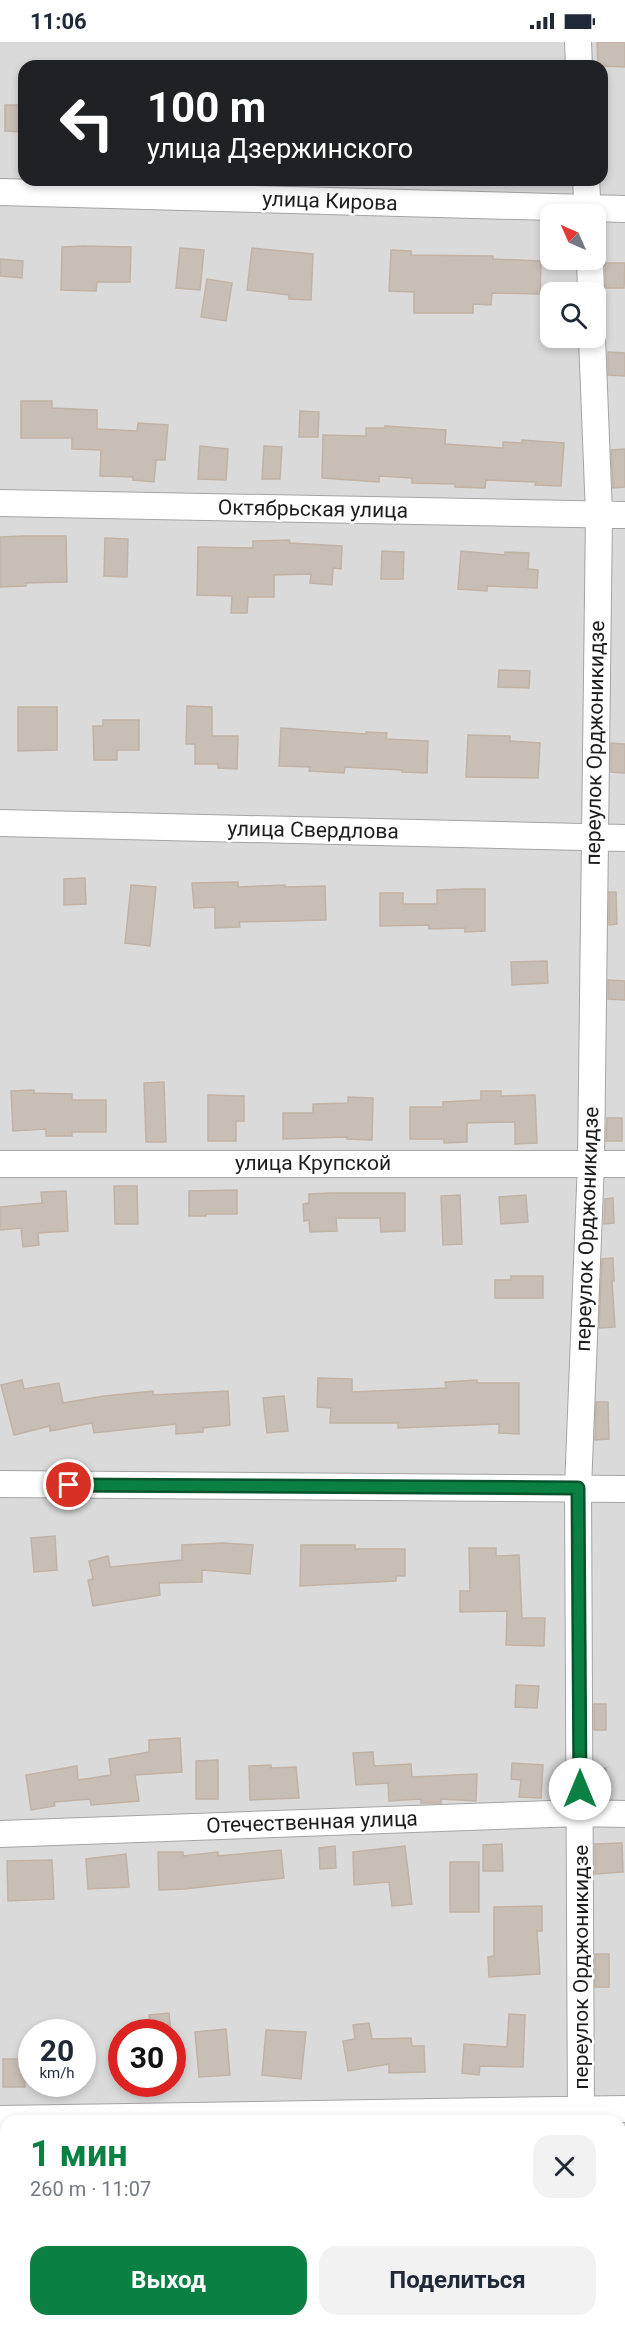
<!DOCTYPE html>
<html lang="ru">
<head>
<meta charset="utf-8">
<style>
	:root { --surface:#fff; --page:#f2f2f3; --text:#1f2937; --muted:#747a83; --accent:#0b8043 }
	body { margin:0; font-family:Roboto,sans-serif; background:var(--page); color:var(--text); height:100vh; display:flex; flex-direction:column; font-size:22px; white-space:nowrap }
	* { box-sizing:border-box; margin:0 }
	p { font-size:20px; color:var(--muted) }
	.icon { flex:none; width:33px; height:33px; fill:none; stroke:currentColor; stroke-width:2; stroke-linecap:round; stroke-linejoin:round }
	.map { position:relative; flex:1; overflow:hidden }
	.drawer { position:absolute; left:0px; top:2073px; width:626px; height:212px; display:flex; flex-direction:column; background:var(--surface); border-radius:18px 18px 0 0; box-shadow:0 3px 9px #0003 }
	.drawer>* { flex:none }
	.hud { position:absolute; left:18px; top:18px; width:590px; height:126px; border-radius:18px; box-shadow:0 3px 9px #0003; background:#202124; color:#fff; overflow:hidden }
	.needle { width:39px; rotate:315deg }
	.buttons { position:absolute; left:540px; top:162px; display:grid; gap:12px }
	.buttons a { display:grid; place-items:center; width:66px; height:66px; border-radius:12px; background:var(--surface); box-shadow:0 3px 9px #0003; font-size:30px }
	.speed { position:absolute; left:18px; top:1977px; display:flex; gap:12px; font-size:30px; font-weight:700; text-align:center }
	.speed>* { display:grid; place-content:center; width:78px; height:78px; border-radius:50%; background:var(--surface); box-shadow:0 3px 9px #0003; line-height:1 }
	.speed small { font-size:15px; font-weight:400 }
	.speed .limit { border:9px solid #d22; background:#fff; color:#111 }
	.pin { position:absolute; display:grid; place-items:center; width:51px; height:51px; color:#fff; margin:-26px; border:3px solid #fff; border-radius:50%; box-shadow:0 2px 6px #0007 }
	.me { position:absolute; width:66px; margin:-33px; rotate:0deg; stroke-linejoin:round; filter:drop-shadow(0 0 4px #0008) }
	.turn { display:flex; align-items:center; gap:21px; height:126px; padding:0 30px; font-size:27px }
	.turn .icon { width:78px; height:78px; stroke-width:2.5 }
	.turn b { display:block; font-size:42px; line-height:51px }
	.round { display:grid; place-items:center; flex:none; width:63px; height:63px; border-radius:18px; background:var(--page) }
	.head { display:flex; align-items:center; justify-content:space-between; height:102px; padding:0 30px }
	h1 { font-size:36px; font-weight:700; line-height:45px; color:var(--accent) }
	.cta { display:flex; gap:12px; margin-top:auto; padding:12px 30px }
	.cta a { flex:1; height:69px; border-radius:18px; background:var(--accent); color:#fff; font-size:24px; font-weight:700; line-height:69px; text-align:center }
	.cta a+a { background:var(--page); color:var(--text) }
	.status { display:flex; justify-content:space-between; align-items:center; height:42px; padding:0 30px; background:var(--surface); direction:ltr }
	.status svg { height:16px; fill:currentColor }
	.map>svg:first-child { display:block }
	.residential { fill:#dbdada; fill-rule:evenodd }
	.building { fill:#c7beb5; stroke:#c2b2a4; stroke-width:1.5 }
	.lines { fill:none; stroke-linecap:round; stroke-linejoin:round }
	.minor-casing { stroke:#a4a4a4; stroke-width:28 }
	.minor { stroke:#fff; stroke-width:26 }
	.route-casing { stroke:#07532c; stroke-width:15 }
	.route { stroke:#0b8043; stroke-width:10 }
	.labels { text-anchor:middle; stroke-width:5; stroke-linejoin:round; paint-order:stroke }
	.street-label { font-size:21px; fill:#1d1d1d; stroke:#fff }
</style>
</head>
<body>
<div class="status"><b>11:06</b><svg viewBox="0 0 49 12"><path d="M0 12V9h3v3zM5 12V6h3v6zM10 12V3h3v9zM15 12V0h3v12zM26 1h20v11H26zM47 4h2v5h-2z"/></svg></div>
<div class="map">
<svg width="625" height="2284" viewBox="0 0 625 2284">
	<rect width="100%" height="100%" fill="#efebe2"/>
	<path class="residential" d="M0 0H625V2284H0ZM24 24H602V138H24ZM550 172H596V218H550ZM550 250H596V296H550ZM32 1990H82V2042H32ZM122 1990H172V2042H122ZM6 2079H620V2278H6Z"/>
	<path class="building" d="M597 0H625V25L598 24Z
		M5 63H24V90L5 89Z
		M84 204 131 205 130 240H97L96 249 61 248 62 205Z
		M180 206 204 208 200 248 176 246Z
		M252 206 313 212 311 258 289 257V253L247 248Z
		M391 208 411 209V213L493 214V217L541 219 540 252 492 251 491 263 473 262V271H414V250L389 249Z
		M0 217 23 219 22 236 0 234Z
		M605 221H625L624 246H606Z
		M207 237 232 241 226 279 201 275Z
		M608 310 625 311V334L608 333Z
		M21 359H52V366L97 368V387L137 389 138 381 168 383 165 418H156L154 440 133 438V435L100 434 101 408 72 407V396H21Z
		M300 369 319 370 318 395H299Z
		M385 384 446 388 445 402 503 406V400L522 401V398L564 401 561 444 535 443 536 440 486 438 485 446 455 445V442L412 441V436L379 434V440L322 436 323 393 366 394V386H385Z
		M200 404 228 407 226 438 198 437Z
		M264 404 282 405 280 437H262Z
		M625 407V445L613 446 611 408Z
		M23 494H66L67 540 26 541V544L0 545V495Z
		M105 496 128 497 127 535 104 534Z
		M289 498 290 501 342 504 341 527 333 526 332 543 310 541 311 532 274 533V555H248L247 571H231L232 554 197 553 198 505 253 506V499Z
		M382 509 404 510 403 537H381Z
		M461 509 505 513V510L529 511 528 527 538 528 537 546 487 544V549L458 547Z
		M499 628 530 629 529 646 498 645Z
		M187 664 212 665V694H238L237 727 218 726V722H195V702H186Z
		M18 665H57V708L18 709Z
		M103 678H139V708H117V718H94L93 684H103Z
		M281 686 366 692V690L387 691 386 697 428 699 427 731 402 730V728L345 725 344 731 309 729 310 725 279 724Z
		M468 693 510 694V699L540 701 538 736 466 735Z
		M611 701 625 702V731L611 730Z
		M85 836 86 862 64 863V837Z
		M238 840V845L285 843V845L325 844 326 878 239 880 240 885 215 886V865L194 866 192 841Z
		M131 843 156 845 150 904 125 901Z
		M464 847H485V889L465 890V886L429 887V883L380 884V851H403V862H437V848Z
		M609 850H616L617 882 609 883Z
		M547 919 548 941 512 943 511 920Z
		M608 938 625 939V958L608 957Z
		M164 1040 166 1100H146L144 1041Z
		M34 1048V1051L72 1052V1058H106V1090H72V1094H46V1087L13 1089 11 1049Z
		M481 1049H501V1054L535 1053 537 1101 515 1102V1080L467 1081V1100L444 1101V1097H410V1065H443V1060L481 1058Z
		M208 1053 244 1054V1079H236V1099H208Z
		M348 1055 373 1056 372 1098 347 1097V1095L283 1097V1071H313V1062L348 1061Z
		M607 1076H622V1099H606Z
		M114 1144H137L138 1182H115Z
		M237 1148V1172H206V1174H189V1149Z
		M66 1149 68 1189 38 1191 39 1203 23 1205 21 1186 0 1188V1165L42 1161 41 1150Z
		M331 1151H405V1189L381 1190 380 1176H336L337 1189 310 1190 309 1178 304 1179 303 1162 309 1161V1152Z
		M460 1153 462 1202 443 1203 441 1154Z
		M526 1153 528 1180 501 1182 499 1155Z
		M613 1156 614 1181 604 1182 605 1157Z
		M613 1216 614 1239H612L615 1285 599 1286 602 1217Z
		M511 1234H543V1256H495V1238H511Z
		M318 1336 352 1337V1350L446 1346 445 1340 477 1338V1341H519V1392L499 1391V1382L398 1386V1381H330L331 1366 317 1365Z
		M22 1338 24 1347 59 1341 63 1361 104 1354 153 1349V1353L228 1349 230 1383 203 1386V1390L176 1392V1382L94 1391 92 1381 50 1389V1384L14 1393 1 1343Z
		M284 1354 288 1389 267 1391 263 1356Z
		M596 1360H608L609 1397 595 1398Z
		M55 1494 57 1528 34 1530 31 1496Z
		M223 1501 253 1503 250 1532 202 1528V1540L159 1541 160 1553 93 1564 88 1538 93 1537 89 1519 108 1514 110 1525 182 1518V1503Z
		M301 1503H355V1507H405V1534H396V1539L300 1544Z
		M469 1506H496V1514L519 1513 522 1576H545L544 1604 506 1603 507 1569 460 1570V1549H470Z
		M516 1643 539 1644 537 1666 515 1665Z
		M594 1662H606V1688H594Z
		M180 1696 182 1730 135 1733 139 1759 91 1763 90 1757 54 1760 55 1764 31 1768 26 1733 77 1724 78 1738 111 1733 109 1717 149 1710V1698Z
		M373 1710 374 1724 411 1722 412 1735 477 1732 476 1759 441 1757V1761H421V1757L389 1759 388 1741 356 1743 353 1711Z
		M218 1718V1757H196V1719Z
		M512 1721 543 1723 541 1756 519 1755 521 1738 511 1737Z
		M271 1723V1726L296 1725 299 1756 250 1758 249 1724Z
		M606 1726V1757L594 1756V1727Z
		M622 1801 623 1830 595 1832V1802Z
		M502 1802 503 1829H483V1803Z
		M335 1804 336 1826 320 1827 319 1806Z
		M405 1804 412 1862 392 1864 389 1840 354 1843 353 1810Z
		M281 1808 284 1836 184 1847 159 1848 158 1810H183V1814L218 1810V1814Z
		M126 1812 129 1845 88 1847 86 1817Z
		M52 1818 54 1857 8 1859 7 1819Z
		M450 1820H479V1870H450Z
		M542 1864V1889H537L540 1932 489 1935 488 1915 494 1914V1865Z
		M595 1912H609V1945H595Z
		M169 1971 171 1990H151L149 1973Z
		M509 1972 525 1973 523 2025 480 2024 479 2033 462 2031 464 2002 507 2005Z
		M369 1981 372 1997 411 1996 412 2004H424L425 2030 389 2031V2022L348 2029 343 1999 355 1997 353 1983Z
		M226 1987 230 2033 199 2035 195 1990Z
		M266 1988 306 1990 301 2037 262 2033Z
		M3 2017H25V2045H3Z"/>
	<g class="lines">
		<g class="minor-casing">
			<path id="minor" d="M578 0 579 24
				M586 138 588 172
				M0 150 625 167
				M590 218 591 250
				M0 461 625 473
				M0 781 625 796
				M0 1122H625
				M0 1442 625 1447
				M0 1792 580 1771 625 1772
				M0 2077 625 2067
				M581 2079 578 1446 591 1120 599 472 592 296
				M578 2284V2278"/>
		</g>
		<use href="#minor" class="minor"/>
	</g>
	<g class="lines">
		<g class="route-casing">
			<path id="route" d="M69 1443 578 1446 580 1747"/>
		</g>
		<use href="#route" class="route"/>
	</g>
	<g class="labels">
		<g class="street-label">
			<text transform="translate(330 159) rotate(2)" y="7">улица Кирова</text>
			<text transform="translate(313 467) rotate(1)" y="7">Октябрьская улица</text>
			<text transform="translate(595 701) rotate(-89)" y="7">переулок Орджоникидзе</text>
			<text transform="translate(313 788) rotate(1)" y="7">улица Свердлова</text>
			<text x="313" y="1128">улица Крупской</text>
			<text transform="translate(587 1187) rotate(-88)" y="7">переулок Орджоникидзе</text>
			<text transform="translate(312 1780) rotate(-2)" y="7">Отечественная улица</text>
			<text transform="translate(581 1925) rotate(-90)" y="7">переулок Орджоникидзе</text>
		</g>
	</g>
</svg>
<div class="buttons">
<a><svg class="needle" viewBox="-14 -14 28 28"><path d="M0-13l5 13h-10z" fill="#e53935"/><path d="M0 13l5-13h-10z" fill="#747a83"/></svg></a>
<a><svg class="icon" aria-label="search" viewBox="0 0 24 24"><circle cx="10" cy="10" r="6"/><path d="M15 15l6 6"/></svg></a>
</div>
<div class="speed"><div>20<small>km/h</small></div><div class="limit">30</div></div>
<div class="pin" style="left:69px;top:1443px;background:#d93025"><svg class="icon" aria-label="arrive" viewBox="0 0 24 24"><path d="M6 21V4h12l-3 4 3 4H6"/></svg></div>
<svg class="me" style="left:580px;top:1747px" viewBox="-20 -20 40 40"><circle r="19" fill="#fff"/><path d="M0-13L10 11 0 6-10 11z" fill="#0b8043"/></svg>
<div class="hud">
<div class="turn"><svg class="icon" aria-label="left" viewBox="0 0 24 24"><path d="M17 20v-9H6M10 6l-5 5 5 5"/></svg><div><b>100 m</b>улица Дзержинского</div></div>
</div>
<section class="drawer">
<div class="head"><div><h1>1 мин</h1><p>260 m · 11:07</p></div><a class="round"><svg class="icon" aria-label="close" viewBox="0 0 24 24"><path d="M6 6l12 12M18 6L6 18"/></svg></a></div>
<div class="cta"><a>Выход</a><a>Поделиться</a></div>
</section>
</div>
</body>
</html>
